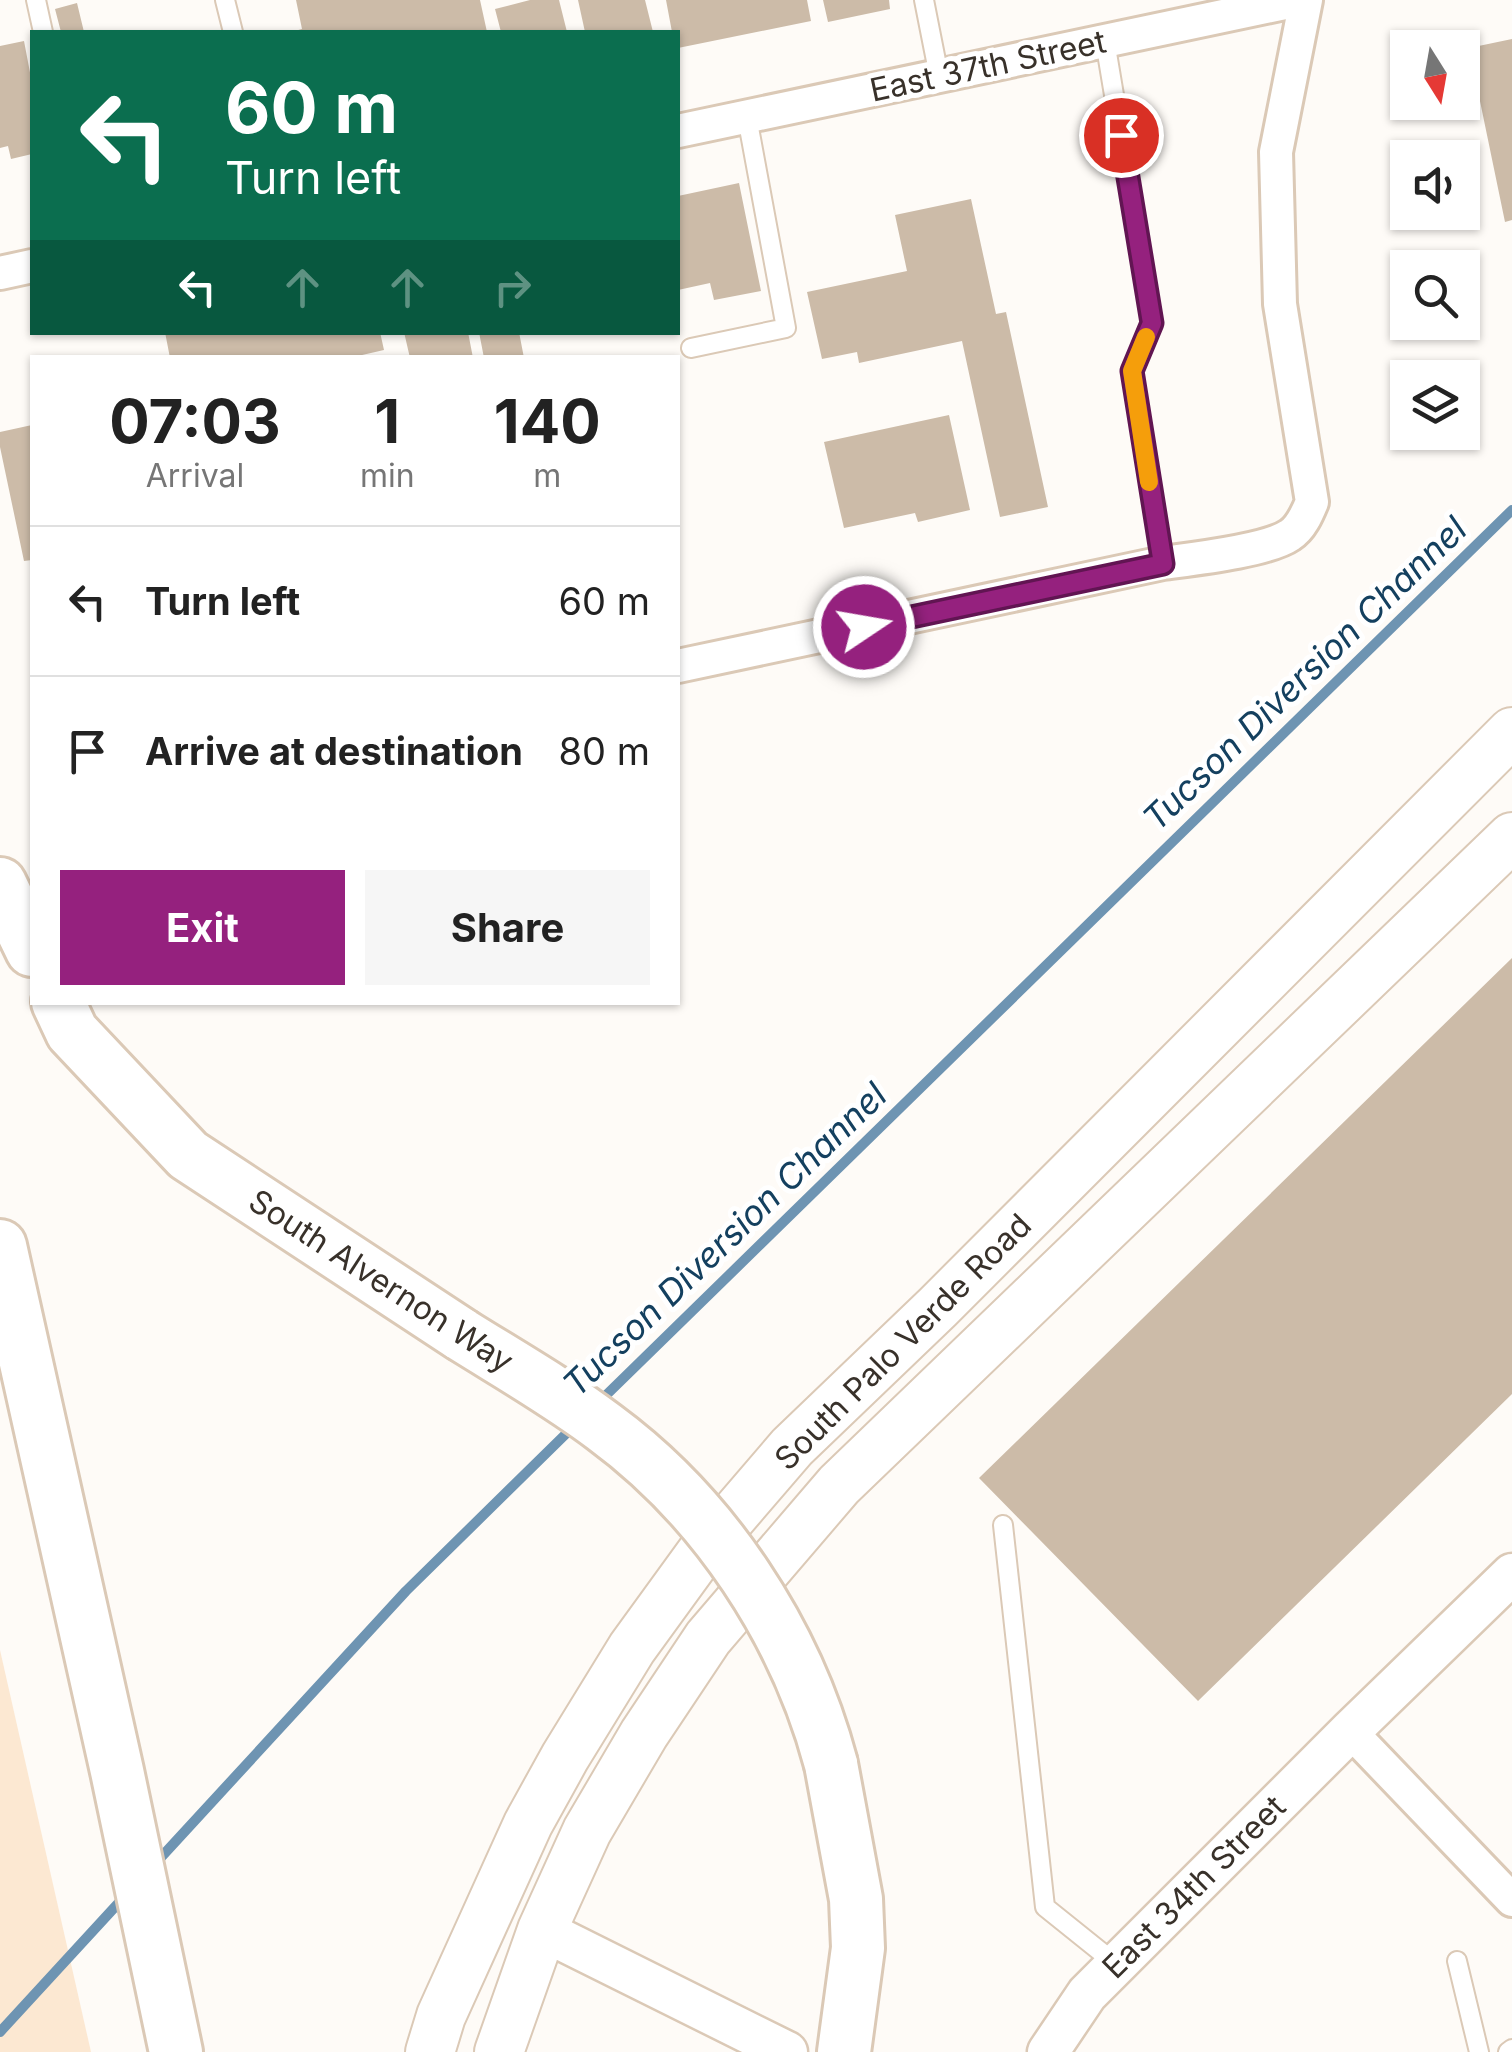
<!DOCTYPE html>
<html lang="en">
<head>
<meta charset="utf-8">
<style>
	:root { --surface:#fff; --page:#f6f6f6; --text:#222; --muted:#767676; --line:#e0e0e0; --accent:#95217e }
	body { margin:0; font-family:Inter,sans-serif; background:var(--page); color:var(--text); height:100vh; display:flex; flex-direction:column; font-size:38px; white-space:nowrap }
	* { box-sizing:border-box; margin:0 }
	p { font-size:32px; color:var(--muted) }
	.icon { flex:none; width:55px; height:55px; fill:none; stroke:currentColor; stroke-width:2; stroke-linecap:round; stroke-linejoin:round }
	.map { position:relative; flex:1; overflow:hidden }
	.sheet { position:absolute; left:30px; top:355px; width:650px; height:650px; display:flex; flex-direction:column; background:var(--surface); border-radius:0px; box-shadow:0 2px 8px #0004 }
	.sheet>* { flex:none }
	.top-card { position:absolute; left:30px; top:30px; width:650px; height:305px; border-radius:0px; box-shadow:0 2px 8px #0004; background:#0b6e4f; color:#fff; overflow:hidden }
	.needle { width:65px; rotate:169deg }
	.fabs { position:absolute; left:1390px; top:30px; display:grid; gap:20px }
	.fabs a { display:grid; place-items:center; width:90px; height:90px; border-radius:0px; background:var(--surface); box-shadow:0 2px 8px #0004; font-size:50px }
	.pin { position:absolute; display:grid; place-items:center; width:85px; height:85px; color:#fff; margin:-42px; border:5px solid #fff; border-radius:50%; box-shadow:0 2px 10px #0007 }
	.me { position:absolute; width:110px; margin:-55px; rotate:78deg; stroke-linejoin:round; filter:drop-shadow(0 0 8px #0008) }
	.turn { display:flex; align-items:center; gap:35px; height:210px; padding:0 30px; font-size:45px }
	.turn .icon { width:130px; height:130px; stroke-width:2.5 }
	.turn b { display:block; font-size:70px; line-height:85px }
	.lanes { display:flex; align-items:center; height:95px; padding:0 30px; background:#0003; justify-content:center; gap:50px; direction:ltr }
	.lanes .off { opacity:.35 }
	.eta { display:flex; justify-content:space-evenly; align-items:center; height:170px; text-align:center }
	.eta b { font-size:60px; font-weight:700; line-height:70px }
	.primary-button { display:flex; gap:20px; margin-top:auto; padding:20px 30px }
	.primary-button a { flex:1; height:115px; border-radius:0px; background:var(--accent); color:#fff; font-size:40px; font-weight:700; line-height:115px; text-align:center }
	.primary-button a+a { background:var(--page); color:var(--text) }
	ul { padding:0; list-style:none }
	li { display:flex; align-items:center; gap:30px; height:150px; padding:0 30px; border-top:2px solid var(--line) }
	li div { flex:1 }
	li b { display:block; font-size:38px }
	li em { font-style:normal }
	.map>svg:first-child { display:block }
	.green { fill:#fce8d2 }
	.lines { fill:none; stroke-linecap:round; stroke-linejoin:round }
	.stream { stroke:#6e94b2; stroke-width:10 }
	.building { fill:#ccbba8 }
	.service-casing { stroke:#dbc9b6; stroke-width:22 }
	.minor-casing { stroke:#dbc9b6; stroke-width:38 }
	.tertiary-casing { stroke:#dbc9b6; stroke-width:45 }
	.secondary-casing { stroke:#dbc9b6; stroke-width:52 }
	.primary-casing { stroke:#dbc9b6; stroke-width:58 }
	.service { stroke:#fff; stroke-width:18 }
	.minor { stroke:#fff; stroke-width:32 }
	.tertiary { stroke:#fff; stroke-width:40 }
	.secondary { stroke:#fff; stroke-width:48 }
	.primary { stroke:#fff; stroke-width:52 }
	.primary-bridge-casing { stroke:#dbc9b6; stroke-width:58; stroke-linecap:butt }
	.primary-bridge { stroke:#fff; stroke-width:52 }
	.route-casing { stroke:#611552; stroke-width:25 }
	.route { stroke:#95217e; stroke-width:18 }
	.slow { stroke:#f59e0b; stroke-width:18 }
	.labels { text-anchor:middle; stroke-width:10; stroke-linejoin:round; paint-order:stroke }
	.street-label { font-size:32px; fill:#38312a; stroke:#fff }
	.water-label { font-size:35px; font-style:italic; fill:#14405f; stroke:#fff }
</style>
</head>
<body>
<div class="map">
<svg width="1512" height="2052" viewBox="0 0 1512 2052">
	<rect width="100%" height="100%" fill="#fefbf7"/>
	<path class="green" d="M0 1650 91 2052H0Z"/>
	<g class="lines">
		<path class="stream" d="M597 1404 1512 510
			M153 1866 406 1591 577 1423
			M0 2032 125 1896"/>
	</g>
	<path class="building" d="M296 0H480L487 32H291L302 29Z
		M530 0H559L567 32H501L495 9Z
		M578 0H645L653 32H585Z
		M666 0H807L811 21 678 48V32H672Z
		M823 0H889L890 9 828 22Z
		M77 3 84 32H61L55 9Z
		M1512 39V220L1505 222 1469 48Z
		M24 41 32 83V154L11 159 8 146 0 148V46Z
		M739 183 761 291 714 300 710 283 678 290V196Z
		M971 199 996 314 1006 312 1048 507 1000 517 962 341 859 363 857 352 822 359 807 292 907 271 895 215Z
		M165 332H380L384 350 349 358H170Z
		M404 332H468L473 358H410Z
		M479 332H519L524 358H484Z
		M949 415 970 510 918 522 915 513 844 528 824 442Z
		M32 425V560L24 561 0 447V432Z
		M1512 958V1394L1198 1701 979 1478Z"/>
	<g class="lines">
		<g class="service-casing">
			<path id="service" d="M36 0 43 32
				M225 0 233 32
				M924 0 939 76
				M1105 41 1152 323 1132 371 1163 563
				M691 348 786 328 747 117
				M1003 1525 1045 1907 1116 1964
				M1457 1961 1479 2052
				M1508 2052 1512 2049"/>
		</g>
		<g class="minor-casing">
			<path id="minor" d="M678 131 1299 0
				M0 273 32 266
				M678 666 1163 563C1192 559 1267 551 1290 535 1301 528 1307 514 1312 502L1280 304 1276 152 1306 0
				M1350 1731 1512 1900"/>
		</g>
		<g class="tertiary-casing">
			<path id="tertiary" d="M542 1930 787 2052
				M1048 2052 1087 1994 1350 1731 1512 1574"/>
		</g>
		<g class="secondary-casing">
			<path id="secondary" d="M430 2052 441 2016 528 1824 565 1757 632 1648 701 1553 792 1447 938 1307 1512 732
				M499 2052 542 1930 587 1831 644 1734 708 1638 839 1485 1512 837"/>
		</g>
		<g class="primary-casing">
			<path id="primary" d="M0 884 32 950
				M58 1002 72 1032 188 1155 462 1335
				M0 1246 117 1771 176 2052
				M831 1764 856 1899 858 1948 844 2052"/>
		</g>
		<use href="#service" class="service"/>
		<use href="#minor" class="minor"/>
		<use href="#tertiary" class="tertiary"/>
		<use href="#secondary" class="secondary"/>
		<use href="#primary" class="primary"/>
		<g class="primary-bridge-casing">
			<path id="primary-bridge" d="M462 1335C510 1365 559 1393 604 1427 714 1508 796 1632 831 1764"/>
		</g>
		<use href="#primary-bridge" class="primary-bridge"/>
	</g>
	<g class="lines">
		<g class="route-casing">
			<path id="route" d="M864 627 1163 564 1132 371 1152 323 1121 135"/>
		</g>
		<use href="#route" class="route"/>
		<path class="slow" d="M1146 337 1132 371 1149 482"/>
	</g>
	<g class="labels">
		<g class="street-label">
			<text transform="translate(988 66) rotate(-12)" y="11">East 37th Street</text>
			<text transform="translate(381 1281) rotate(33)" y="11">South Alvernon Way</text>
			<text transform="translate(903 1342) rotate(-45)" y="11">South Palo Verde Road</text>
			<text transform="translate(1194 1887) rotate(-45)" y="11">East 34th Street</text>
		</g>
		<g class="water-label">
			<text transform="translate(1305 674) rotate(-44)" y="12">Tucson Diversion Channel</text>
			<text transform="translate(725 1240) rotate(-44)" y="12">Tucson Diversion Channel</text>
		</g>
	</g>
</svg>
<div class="fabs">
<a><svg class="needle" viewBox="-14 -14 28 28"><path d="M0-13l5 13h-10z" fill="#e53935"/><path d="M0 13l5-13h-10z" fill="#767676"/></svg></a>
<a><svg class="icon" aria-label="sound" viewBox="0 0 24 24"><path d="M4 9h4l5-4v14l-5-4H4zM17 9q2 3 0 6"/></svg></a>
<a><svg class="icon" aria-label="search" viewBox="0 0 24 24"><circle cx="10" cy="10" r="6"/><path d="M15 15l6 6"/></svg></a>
<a><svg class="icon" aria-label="layers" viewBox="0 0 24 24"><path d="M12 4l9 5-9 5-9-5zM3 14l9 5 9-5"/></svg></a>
</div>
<div class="pin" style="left:1121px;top:135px;background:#d93025"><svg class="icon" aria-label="arrive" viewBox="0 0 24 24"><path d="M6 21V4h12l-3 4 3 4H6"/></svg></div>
<svg class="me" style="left:864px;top:627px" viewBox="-20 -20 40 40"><circle r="17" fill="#95217e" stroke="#fff" stroke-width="3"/><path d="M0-11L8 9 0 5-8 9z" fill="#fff"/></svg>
<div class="top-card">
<div class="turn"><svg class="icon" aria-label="left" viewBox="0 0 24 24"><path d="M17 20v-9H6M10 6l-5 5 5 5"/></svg><div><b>60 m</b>Turn left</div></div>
<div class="lanes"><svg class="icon" aria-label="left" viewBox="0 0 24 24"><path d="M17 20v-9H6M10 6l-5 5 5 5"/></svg><svg class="icon off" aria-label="ahead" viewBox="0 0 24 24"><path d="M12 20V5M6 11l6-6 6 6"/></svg><svg class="icon off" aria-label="ahead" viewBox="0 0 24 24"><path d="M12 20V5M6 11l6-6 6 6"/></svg><svg class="icon off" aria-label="right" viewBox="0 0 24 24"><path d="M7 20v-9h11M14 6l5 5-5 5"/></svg></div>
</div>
<section class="sheet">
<div class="eta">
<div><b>07:03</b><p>Arrival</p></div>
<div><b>1</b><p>min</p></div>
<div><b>140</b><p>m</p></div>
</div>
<ul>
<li><svg class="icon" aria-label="left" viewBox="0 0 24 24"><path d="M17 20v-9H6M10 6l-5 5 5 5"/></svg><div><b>Turn left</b></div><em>60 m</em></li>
<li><svg class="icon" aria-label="arrive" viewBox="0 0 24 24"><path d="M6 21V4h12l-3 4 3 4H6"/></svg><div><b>Arrive at destination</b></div><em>80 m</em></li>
</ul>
<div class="primary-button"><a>Exit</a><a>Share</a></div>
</section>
</div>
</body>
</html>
